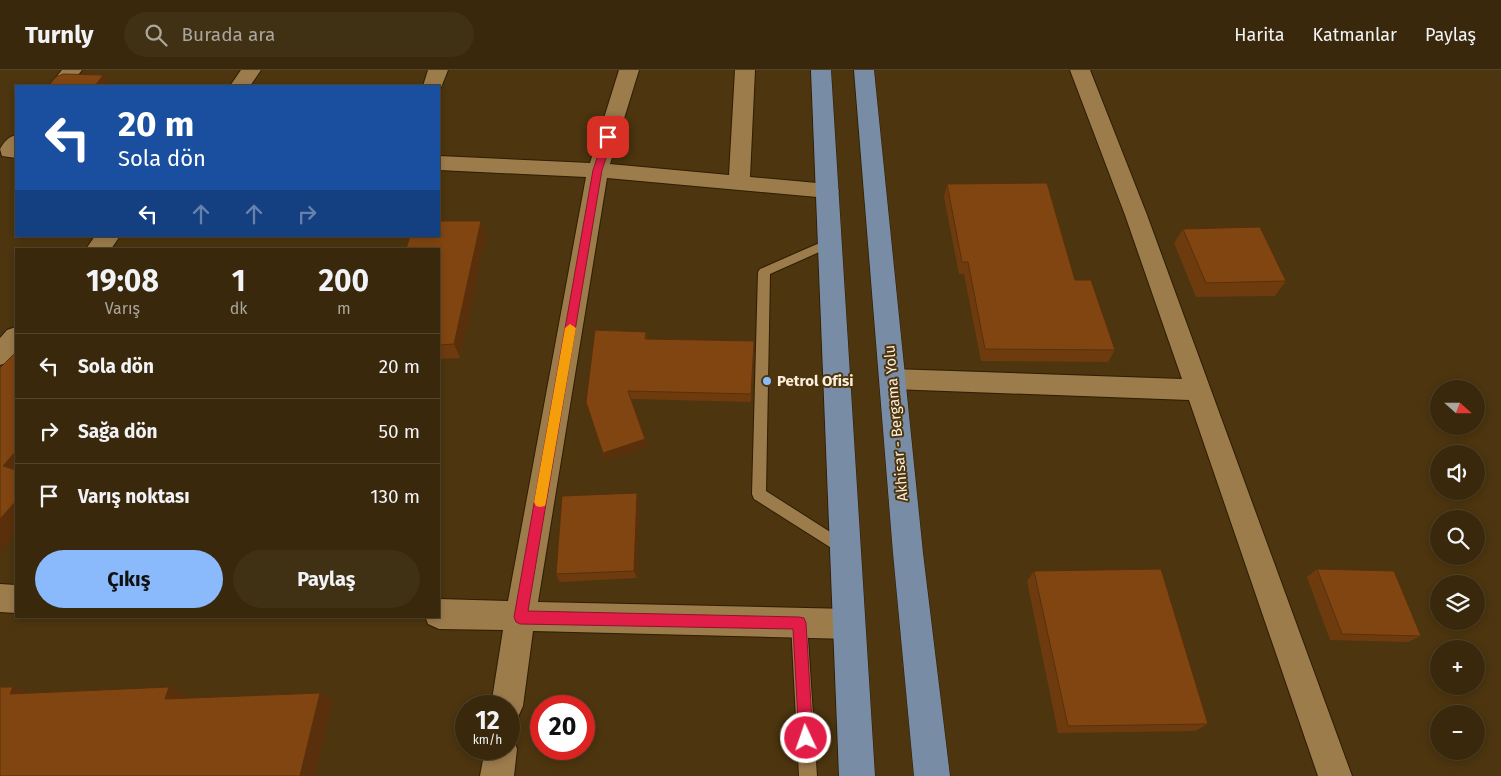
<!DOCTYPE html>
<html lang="tr">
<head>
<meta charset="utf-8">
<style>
	:root { --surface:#39280b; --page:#403014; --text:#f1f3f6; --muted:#aba69d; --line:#53442c; --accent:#8abafc }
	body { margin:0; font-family:"Fira Sans",sans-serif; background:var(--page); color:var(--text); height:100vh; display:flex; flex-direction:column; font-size:19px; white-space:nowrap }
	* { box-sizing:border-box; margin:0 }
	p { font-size:16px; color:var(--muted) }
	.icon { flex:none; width:28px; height:28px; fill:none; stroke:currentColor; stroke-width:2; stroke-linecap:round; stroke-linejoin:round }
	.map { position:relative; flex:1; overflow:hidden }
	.side { position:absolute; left:15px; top:178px; width:425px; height:370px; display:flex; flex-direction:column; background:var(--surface); border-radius:0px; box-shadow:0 2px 8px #0003,0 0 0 1px var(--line) }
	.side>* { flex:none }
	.banner { position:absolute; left:15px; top:15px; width:425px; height:152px; border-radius:0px; box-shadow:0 2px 8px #0003,0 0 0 1px var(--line); background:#1a4fa0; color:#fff; overflow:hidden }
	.needle { width:32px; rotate:111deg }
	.tools { position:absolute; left:1430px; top:310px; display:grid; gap:10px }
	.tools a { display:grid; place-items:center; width:55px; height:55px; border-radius:50%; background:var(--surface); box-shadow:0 2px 8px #0003,0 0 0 1px var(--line); font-size:25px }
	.speed { position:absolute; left:455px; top:625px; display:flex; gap:10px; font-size:25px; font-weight:700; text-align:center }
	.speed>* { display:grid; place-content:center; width:65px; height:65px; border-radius:50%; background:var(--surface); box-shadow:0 2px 8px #0003,0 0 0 1px var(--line); line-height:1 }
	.speed small { font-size:12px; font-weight:400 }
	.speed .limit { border:8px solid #d22; background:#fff; color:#111 }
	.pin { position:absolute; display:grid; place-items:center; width:42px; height:42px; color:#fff; margin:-21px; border-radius:10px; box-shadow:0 2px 8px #0006 }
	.me { position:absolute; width:55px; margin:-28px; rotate:357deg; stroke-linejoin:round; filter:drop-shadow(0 0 4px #0008) }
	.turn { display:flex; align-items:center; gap:18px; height:105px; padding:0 20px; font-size:22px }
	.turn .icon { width:65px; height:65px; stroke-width:2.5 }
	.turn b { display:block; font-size:35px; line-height:42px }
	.lanes { display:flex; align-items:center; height:48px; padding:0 20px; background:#0003; justify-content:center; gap:25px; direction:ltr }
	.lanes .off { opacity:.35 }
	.eta { display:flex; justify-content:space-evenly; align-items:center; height:85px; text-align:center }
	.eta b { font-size:30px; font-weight:700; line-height:35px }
	.button { display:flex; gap:10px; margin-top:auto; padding:10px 20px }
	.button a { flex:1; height:58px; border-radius:30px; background:var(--accent); color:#111; font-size:20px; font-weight:700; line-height:58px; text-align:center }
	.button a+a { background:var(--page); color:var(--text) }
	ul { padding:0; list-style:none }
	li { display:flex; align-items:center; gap:15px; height:65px; padding:0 20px; border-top:1px solid var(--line) }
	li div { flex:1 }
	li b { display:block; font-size:19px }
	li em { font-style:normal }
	header { display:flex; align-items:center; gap:30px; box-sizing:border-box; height:70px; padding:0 25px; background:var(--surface); border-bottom:1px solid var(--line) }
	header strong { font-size:24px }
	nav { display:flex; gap:28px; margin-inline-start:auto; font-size:18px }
	.search { width:350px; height:45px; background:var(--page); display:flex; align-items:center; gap:12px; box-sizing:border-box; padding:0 18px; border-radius:28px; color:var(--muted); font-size:19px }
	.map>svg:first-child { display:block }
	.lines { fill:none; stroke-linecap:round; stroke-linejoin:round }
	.service-casing { stroke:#2e1e04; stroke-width:2 }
	.minor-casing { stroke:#2e1e04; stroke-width:2 }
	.primary-casing { stroke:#2e1e04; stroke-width:1 }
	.service { fill:#9d7c4c; fill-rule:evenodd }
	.minor { fill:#9d7c4c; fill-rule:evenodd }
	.primary { fill:#798ca5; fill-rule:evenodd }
	.wall { fill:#6e3b0f }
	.shaded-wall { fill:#5a300c }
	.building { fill:#804511; stroke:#5a300c }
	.route { fill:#e11d48; stroke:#92132f }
	.slow { fill:#f59e0b }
	.poi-dot { fill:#8abafc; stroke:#4c350f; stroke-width:2 }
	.labels { text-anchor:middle; stroke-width:4; stroke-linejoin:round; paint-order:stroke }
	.poi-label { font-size:15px; font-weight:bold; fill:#fdefdb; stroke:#4c350f; text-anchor:start }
	.street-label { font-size:15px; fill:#fdefdb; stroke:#4c350f }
</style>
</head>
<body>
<header>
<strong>Turnly</strong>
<div class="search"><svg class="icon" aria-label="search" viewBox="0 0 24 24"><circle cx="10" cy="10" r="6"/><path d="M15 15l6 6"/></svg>Burada ara</div>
<nav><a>Harita</a><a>Katmanlar</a><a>Paylaş</a></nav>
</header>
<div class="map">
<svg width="1501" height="706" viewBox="0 0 1501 706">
	<rect width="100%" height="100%" fill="#4c350f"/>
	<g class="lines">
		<g class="service-casing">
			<path id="service" d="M831 168 835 169 837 172 835 175 770 204 766 421 849 474 852 479 849 484 844 486 754 429 752 424 758 202 760 199Z
				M799 545 805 548 807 553 817 706H799L791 553 793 548Z"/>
		</g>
		<g class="minor-casing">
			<path id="minor" d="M62 0H82L69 16H49Z
				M241 0H261L250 16H230Z
				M428 0H448L440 20 439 16H423Z
				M619 0H639L610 94 729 105 735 0H755L750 107 828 114 836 116 839 121 836 126 828 128 607 108 538 532 850 539 861 544 865 554 861 564 850 569 533 561 523 636 518 647 509 651V636H491L503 560 439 559 428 554 425 546H439V529L508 531 586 107 439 100V86L590 93Z
				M1070 0H1090L1147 145 1352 706H1318L1189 330 892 319 883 316 879 309 883 302 892 299 1182 309 1125 145Z
				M16 65V88L2 86 0 79C4 72 8 67 16 65Z
				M95 166H120L111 179H86Z
				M16 257V283L9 292 0 295V268L7 260Z
				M0 514 16 515V543L0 542Z
				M509 666 513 667 517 679 514 706H480L485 679H509Z"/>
		</g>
		<g class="primary-casing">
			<path id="primary" d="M811 0H831L875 706H839Z
				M854 0H874L923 483 950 706H914L893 483Z"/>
		</g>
		<use href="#service" class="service"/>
		<use href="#minor" class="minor"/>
		<use href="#primary" class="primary"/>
	</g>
	<path class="wall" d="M947 114 1115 280 1108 292 981 291 964 204H959L944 127Z
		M481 151 486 165 460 288 439 289V179Z
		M1183 159 1286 211 1275 226 1196 227 1174 173Z
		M646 262 647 269 754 280 751 332 631 329 645 369 647 377 605 390 586 332Z
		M637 423 639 432 637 508 560 512 556 504Z
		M1317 499 1421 566 1408 572 1330 570 1307 507Z
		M1034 501 1208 654 1195 661 1058 663 1027 511Z"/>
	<path class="shaded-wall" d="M103 5 111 16H95Z
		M481 151 486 165 460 288 454 274Z
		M645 369 647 377 605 390 603 383Z
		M16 381V405L3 396Z
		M637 423 639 432 637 508 634 501Z
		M16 431V464L0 483V449Z
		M13 617 34 624H10Z
		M169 617 185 625 181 637 165 629Z
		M320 623 333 631 315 706H300Z"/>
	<path class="building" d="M63 4 103 5 95 16H48L56 7Z
		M1047 113 1075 210H1091L1115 280 985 279 968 192H962L947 114Z
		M439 151H481L454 274 439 275V179H406L410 166H439Z
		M1260 157 1286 211 1206 213 1183 159Z
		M595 260 646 262 645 269 754 271 751 324 628 321 645 369 603 383 586 332Z
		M16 282V381L3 396 16 400V431L0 449V298Z
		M637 423 634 501 556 504 562 426Z
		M1161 499 1208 654 1068 656 1034 501Z
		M1317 499 1394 501 1421 566 1342 564Z
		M0 617H13L10 624 169 617 165 629 320 623 300 706H0Z"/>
	<path class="route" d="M608 64 613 67 602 100 528 541 799 547 804 548 806 553 813 668 811 673 806 675 801 673 799 668 793 559 520 554 516 552 514 547 593 100 604 67Z"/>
	<path class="slow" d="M570 254 576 258 546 432 545 436 540 437 536 436 534 432 565 258Z"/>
	<circle class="poi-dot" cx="767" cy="311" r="5"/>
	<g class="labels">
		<g class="poi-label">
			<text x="777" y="316">Petrol Ofisi</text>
		</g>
		<g class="street-label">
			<text transform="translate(896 353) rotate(-95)" y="5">Akhisar - Bergama Yolu</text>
		</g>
	</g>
</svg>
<div class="tools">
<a><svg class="needle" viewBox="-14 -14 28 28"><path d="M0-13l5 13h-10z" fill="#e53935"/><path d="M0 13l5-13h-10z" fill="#aba69d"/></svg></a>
<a><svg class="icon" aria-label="sound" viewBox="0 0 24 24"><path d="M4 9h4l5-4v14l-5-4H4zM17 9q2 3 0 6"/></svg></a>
<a><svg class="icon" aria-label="search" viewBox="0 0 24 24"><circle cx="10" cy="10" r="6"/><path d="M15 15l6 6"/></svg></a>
<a><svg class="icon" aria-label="layers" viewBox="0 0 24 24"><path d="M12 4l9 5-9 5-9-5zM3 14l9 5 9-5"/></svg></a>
<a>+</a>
<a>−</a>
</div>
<div class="speed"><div>12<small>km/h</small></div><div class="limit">20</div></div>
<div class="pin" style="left:608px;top:67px;background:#d93025"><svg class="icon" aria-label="arrive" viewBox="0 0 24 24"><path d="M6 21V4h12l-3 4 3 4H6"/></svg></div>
<svg class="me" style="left:806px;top:668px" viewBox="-20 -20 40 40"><circle r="17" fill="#e11d48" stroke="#fff" stroke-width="3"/><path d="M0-11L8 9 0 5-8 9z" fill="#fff"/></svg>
<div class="banner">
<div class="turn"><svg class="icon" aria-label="left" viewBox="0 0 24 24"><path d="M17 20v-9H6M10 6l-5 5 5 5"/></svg><div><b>20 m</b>Sola dön</div></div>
<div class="lanes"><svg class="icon" aria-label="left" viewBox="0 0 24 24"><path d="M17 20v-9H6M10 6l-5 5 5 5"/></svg><svg class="icon off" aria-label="ahead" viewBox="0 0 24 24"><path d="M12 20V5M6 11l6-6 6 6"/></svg><svg class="icon off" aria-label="ahead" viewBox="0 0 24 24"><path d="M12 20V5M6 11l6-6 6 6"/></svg><svg class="icon off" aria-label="right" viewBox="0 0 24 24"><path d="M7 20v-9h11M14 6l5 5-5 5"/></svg></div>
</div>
<section class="side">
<div class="eta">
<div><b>19:08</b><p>Varış</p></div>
<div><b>1</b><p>dk</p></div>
<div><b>200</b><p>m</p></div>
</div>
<ul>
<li><svg class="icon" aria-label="left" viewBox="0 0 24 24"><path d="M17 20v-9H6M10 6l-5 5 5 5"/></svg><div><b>Sola dön</b></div><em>20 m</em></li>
<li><svg class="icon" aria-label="right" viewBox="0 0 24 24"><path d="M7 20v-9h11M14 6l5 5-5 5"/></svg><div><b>Sağa dön</b></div><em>50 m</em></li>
<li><svg class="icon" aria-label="arrive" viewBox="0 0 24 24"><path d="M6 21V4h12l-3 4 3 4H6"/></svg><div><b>Varış noktası</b></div><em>130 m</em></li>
</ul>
<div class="button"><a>Çıkış</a><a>Paylaş</a></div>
</section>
</div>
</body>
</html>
